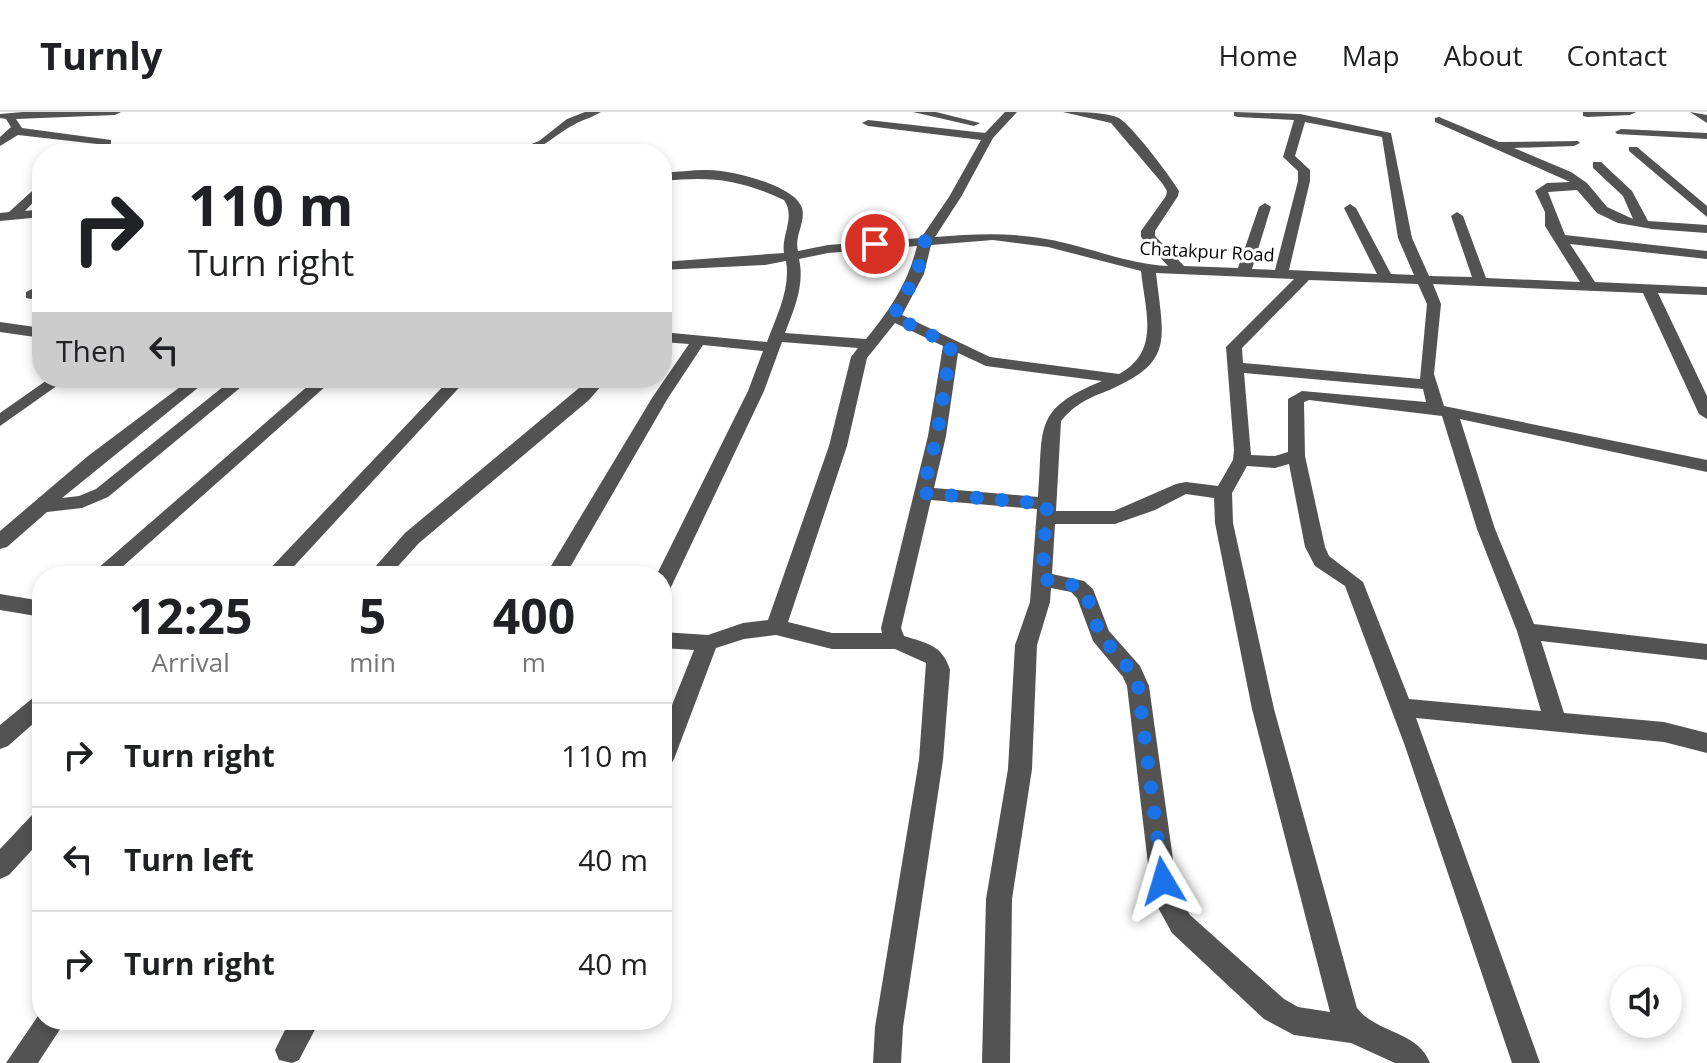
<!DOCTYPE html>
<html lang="en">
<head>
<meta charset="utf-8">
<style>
	:root { --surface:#fff; --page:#f2f2f2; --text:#202124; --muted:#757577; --line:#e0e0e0 }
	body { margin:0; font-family:"Open Sans",sans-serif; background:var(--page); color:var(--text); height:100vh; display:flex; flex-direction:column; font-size:30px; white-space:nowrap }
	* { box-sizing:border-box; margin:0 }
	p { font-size:26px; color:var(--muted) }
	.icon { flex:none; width:44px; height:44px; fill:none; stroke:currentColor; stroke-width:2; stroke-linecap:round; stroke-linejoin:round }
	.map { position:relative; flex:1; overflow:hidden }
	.panel { position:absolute; left:32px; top:454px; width:640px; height:464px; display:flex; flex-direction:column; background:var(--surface); border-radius:32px; box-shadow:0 4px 12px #0003 }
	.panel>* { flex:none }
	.top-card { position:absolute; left:32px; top:32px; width:640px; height:244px; border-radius:32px; box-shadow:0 4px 12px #0003; background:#fff; color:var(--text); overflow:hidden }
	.tools { position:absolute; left:1610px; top:854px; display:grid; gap:16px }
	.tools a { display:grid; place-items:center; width:72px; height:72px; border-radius:50%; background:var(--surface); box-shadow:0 4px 12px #0003; font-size:40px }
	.pin { position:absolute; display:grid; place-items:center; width:68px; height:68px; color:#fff; margin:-34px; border:4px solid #fff; border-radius:50%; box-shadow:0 2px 8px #0007 }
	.me { position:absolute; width:88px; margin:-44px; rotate:353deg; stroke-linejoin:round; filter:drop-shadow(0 0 6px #0008) }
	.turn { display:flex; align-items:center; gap:28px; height:168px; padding:0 24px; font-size:36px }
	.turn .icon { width:104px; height:104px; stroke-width:2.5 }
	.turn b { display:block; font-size:56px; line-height:68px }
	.then { display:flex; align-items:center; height:76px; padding:0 24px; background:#0003; gap:16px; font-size:30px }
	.eta { display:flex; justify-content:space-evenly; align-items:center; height:136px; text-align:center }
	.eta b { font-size:48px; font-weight:700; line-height:56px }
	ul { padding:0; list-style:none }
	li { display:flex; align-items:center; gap:24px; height:104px; padding:0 24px; border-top:2px solid var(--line) }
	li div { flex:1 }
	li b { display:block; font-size:30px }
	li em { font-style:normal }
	header { display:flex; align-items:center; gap:48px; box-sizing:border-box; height:112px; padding:0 40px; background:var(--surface); border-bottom:2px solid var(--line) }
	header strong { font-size:38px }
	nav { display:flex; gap:44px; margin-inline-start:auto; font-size:28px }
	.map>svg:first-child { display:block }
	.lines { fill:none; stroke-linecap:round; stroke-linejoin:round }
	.minor { fill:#535353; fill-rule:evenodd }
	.route { stroke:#1a73e8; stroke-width:14; stroke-dasharray:0 25.2 }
	.labels { text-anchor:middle; stroke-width:6; stroke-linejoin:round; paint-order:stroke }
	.far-street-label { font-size:18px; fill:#000; stroke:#fff }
</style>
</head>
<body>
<header>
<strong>Turnly</strong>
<nav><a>Home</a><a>Map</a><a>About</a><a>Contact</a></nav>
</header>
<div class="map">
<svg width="1707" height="951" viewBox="0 0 1707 951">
	<rect width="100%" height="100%" fill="#fff"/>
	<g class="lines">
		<path class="minor" d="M23 0H121L115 3 16 7 22 16 111 28V32L100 42H87L97 32 18 23 0 34V25L11 15 6 7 0 6V2Z
			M585 0H601C593 5 585 7 577 11 549 25 543 42 507 42L539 29 567 7Z
			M913 0H936L980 11 974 14Z
			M1005 0H1017L993 26 961 85 935 125C973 122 1008 120 1046 127 1087 134 1126 152 1168 154L1141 125V119L1166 84 1167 79 1162 71 1111 11 1063 0C1079 0 1106 0 1119 6 1133 15 1170 64 1179 79L1178 84 1155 119V124L1184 154 1238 156 1259 95 1265 91 1271 95 1252 157 1275 158 1298 69V59L1283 45 1294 8 1238 5 1234 4V0L1300 2 1391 21 1412 126 1429 164 1472 165 1451 104 1457 100 1463 104 1486 166 1580 170 1545 114V100L1535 79 1547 71 1570 70 1435 10V6L1439 5 1499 30 1578 29 1580 31 1574 34 1514 36 1571 60 1587 71 1607 95 1633 107 1623 84 1593 56V50H1601L1632 79 1648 109 1707 113V121L1652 117 1618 111 1597 101 1577 78 1548 80 1565 123 1707 139V147L1570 132 1595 170 1707 175V183L1658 181 1707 284V307L1699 302 1643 181 1433 172 1441 192 1434 262 1444 294 1707 348V360L1460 307 1495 417 1534 512 1707 532V548L1541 529 1564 601 1664 610 1707 621V641L1664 630 1416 606 1540 951H1512L1405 634 1345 474 1315 454 1305 435 1289 352 1275 356 1247 354 1232 381 1233 411 1274 597 1357 896C1377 922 1417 918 1430 951H1395L1351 931 1294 923 1264 907 1172 821 1156 792 1150 769 1127 574 1123 565 1093 529 1077 486 1071 480 1051 476 1050 490 1037 533 1032 657 1012 787 1010 951H982L986 787 1008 657 1015 533 1030 490 1037 397 931 388 901 516 904 524C926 531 943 533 950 558L943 648 903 915 901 951H873L875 915 919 648 926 551 895 537H832L776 523 744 527 716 536 674 647 670 654 662 657V618L694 538 662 536V520L708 523 743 511 768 508 829 334 851 245 858 236 782 230 764 279 672 473 669 478 662 480V464H656L748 279 763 239 703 233 668 286 565 464H545L652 286 689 232 662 230V220L767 230C776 205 791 177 786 149L765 153 662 158V150L784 141C781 123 796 105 784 88 738 67 712 64 662 69V61C677 60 691 58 706 58 728 57 795 73 802 96 806 110 794 124 798 139L828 133 921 126 949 85 981 28 868 14 862 11 868 8 985 21ZM1305 10 1382 25 1398 126 1414 163 1391 162 1356 96 1350 92 1344 96 1377 162 1289 158 1310 69V58L1295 44ZM993 128 1048 135 1141 159C1145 199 1161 239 1119 262L990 245 902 203 924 162 931 133ZM917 134C908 171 890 198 866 227L785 221C794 197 805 173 799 147L828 141ZM1156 161 1294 167 1226 235 1234 338 1233 348 1218 374 1186 370 1176 372 1114 399H1056L1061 309C1072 295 1086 287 1102 281 1175 251 1164 231 1156 161ZM1309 168 1418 172 1427 192 1420 267 1243 251 1242 236ZM895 211 943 234 928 324 881 516 882 521H832L788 510 847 334 867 246ZM958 241 986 254 1102 269C1031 298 1044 316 1038 385L934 376 946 324ZM1244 261 1423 277 1426 290 1302 279 1288 287V340L1275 344 1251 343ZM1309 288 1442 304 1477 417 1517 519 1541 599 1409 587 1363 470 1329 444 1325 435 1305 344 1304 290ZM1186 382 1214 386 1215 411 1252 597 1330 900 1298 895 1284 887 1190 803 1181 787 1176 769 1149 574 1140 554 1109 519 1093 477 1084 469 1052 462 1055 412H1115L1155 398Z
			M1583 0H1636L1630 3 1587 5 1583 4Z
			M1690 0 1707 3V11Z
			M1621 17 1707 21V27L1617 22 1615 20Z
			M153 35 159 39 157 41 142 42Z
			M1629 35H1637L1707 94V105L1629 39Z
			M42 70V81L25 99 42 97V105L0 109V101L9 100Z
			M42 172V182L31 187 26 186V180Z
			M0 210 42 216V226L0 220Z
			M50 266H68L0 314V301Z
			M192 266H210L62 386 79 384 96 377 234 266H252L108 385 82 396 47 400 7 435 0 437V419L88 344Z
			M317 266H335L112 464H89Z
			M451 266H468L285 464H263Z
			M591 266H608L589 288 419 431 389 464H367L405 421Z
			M0 482 42 489V505L0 498Z
			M42 582V604L8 634 0 637V613L34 585Z
			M42 699V727L9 763 0 767V737L33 702Z
			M42 898V908H66L38 951H6Z
			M290 908H320L299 948 292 951 279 948 275 938Z"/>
	</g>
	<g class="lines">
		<path class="route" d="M875 132 925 129 917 162 893 204 951 233 937 324 922 381 1047 392 1042 467 1077 474 1086 482 1100 523 1132 560 1138 574 1163 769"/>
	</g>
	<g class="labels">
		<g class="far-street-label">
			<text transform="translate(1207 140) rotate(3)" y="6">Chatakpur Road</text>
		</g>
	</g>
</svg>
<div class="tools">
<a><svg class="icon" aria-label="sound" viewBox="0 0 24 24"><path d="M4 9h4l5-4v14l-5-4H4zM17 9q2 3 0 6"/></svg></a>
</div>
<div class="pin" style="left:875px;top:132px;background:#d93025"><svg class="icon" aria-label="arrive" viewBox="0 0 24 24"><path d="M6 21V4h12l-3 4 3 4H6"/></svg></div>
<svg class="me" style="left:1163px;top:769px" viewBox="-20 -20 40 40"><path d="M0-17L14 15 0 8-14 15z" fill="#1a73e8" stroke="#fff" stroke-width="4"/></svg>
<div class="top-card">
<div class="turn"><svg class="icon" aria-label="right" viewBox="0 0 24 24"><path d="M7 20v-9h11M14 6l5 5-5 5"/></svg><div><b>110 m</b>Turn right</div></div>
<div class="then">Then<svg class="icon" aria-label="left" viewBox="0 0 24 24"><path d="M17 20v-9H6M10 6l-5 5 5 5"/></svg></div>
</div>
<section class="panel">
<div class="eta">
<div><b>12:25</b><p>Arrival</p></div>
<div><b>5</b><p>min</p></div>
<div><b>400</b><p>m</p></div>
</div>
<ul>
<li><svg class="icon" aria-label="right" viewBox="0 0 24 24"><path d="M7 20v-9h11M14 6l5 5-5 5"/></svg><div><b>Turn right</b></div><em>110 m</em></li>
<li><svg class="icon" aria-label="left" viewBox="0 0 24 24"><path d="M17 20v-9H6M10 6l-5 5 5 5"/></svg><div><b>Turn left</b></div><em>40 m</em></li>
<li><svg class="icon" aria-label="right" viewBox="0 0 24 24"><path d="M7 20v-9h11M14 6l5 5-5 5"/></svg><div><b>Turn right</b></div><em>40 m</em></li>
</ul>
</section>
</div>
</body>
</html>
